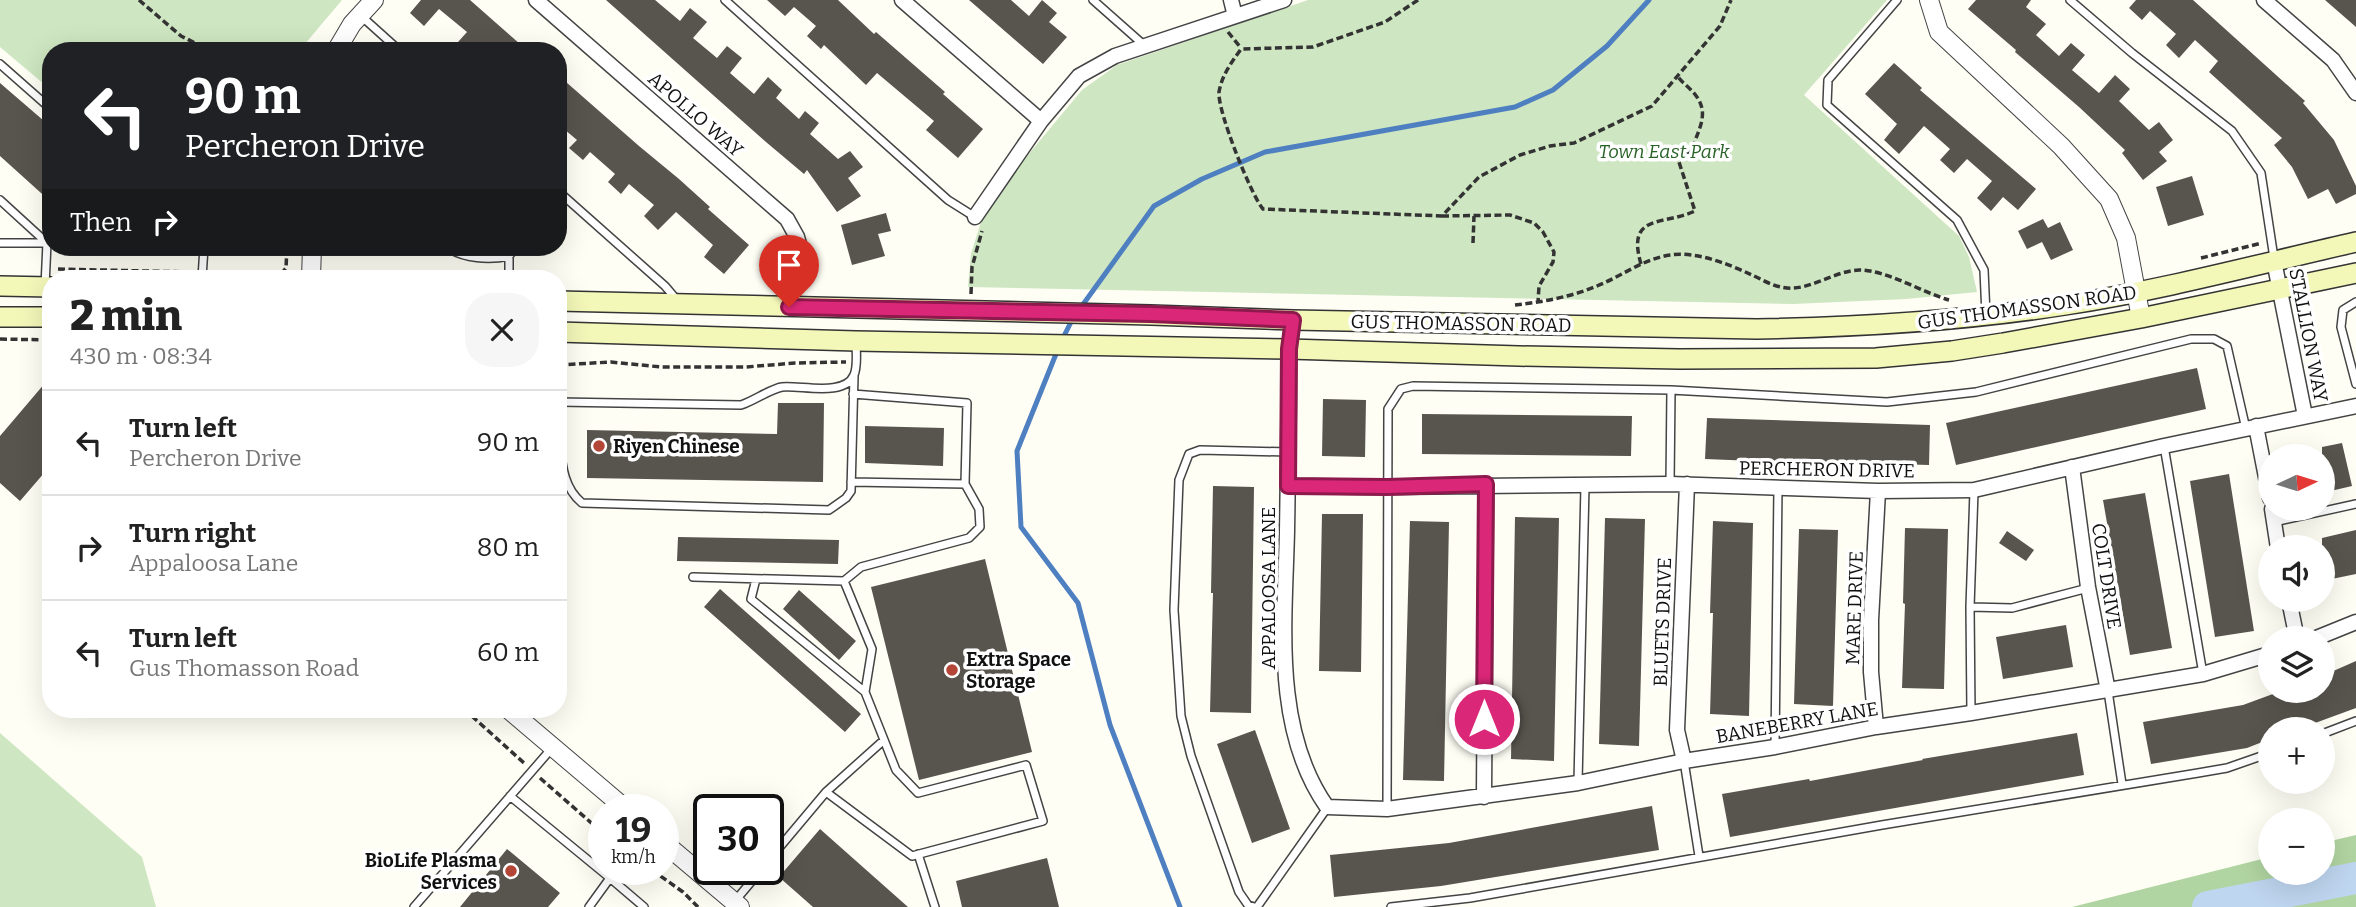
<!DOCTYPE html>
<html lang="en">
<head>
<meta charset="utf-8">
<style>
	:root { --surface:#fff; --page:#f6f6f6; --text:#222; --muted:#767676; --line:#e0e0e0 }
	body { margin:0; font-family:Bitter,serif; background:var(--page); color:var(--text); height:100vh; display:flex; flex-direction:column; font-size:26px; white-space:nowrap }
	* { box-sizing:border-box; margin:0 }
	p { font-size:23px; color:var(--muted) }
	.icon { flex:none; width:38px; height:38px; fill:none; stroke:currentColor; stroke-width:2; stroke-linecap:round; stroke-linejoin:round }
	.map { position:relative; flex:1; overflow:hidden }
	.panel { position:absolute; left:42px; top:270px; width:525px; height:448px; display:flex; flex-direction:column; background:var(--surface); border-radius:28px; box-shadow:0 7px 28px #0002 }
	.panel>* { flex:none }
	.banner { position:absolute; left:42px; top:42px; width:525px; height:214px; border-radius:28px; box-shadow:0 7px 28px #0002; background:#202124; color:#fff; overflow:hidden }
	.needle { width:46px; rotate:86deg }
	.controls { position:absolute; left:2258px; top:444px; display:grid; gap:14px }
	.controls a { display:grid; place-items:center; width:77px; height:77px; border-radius:50%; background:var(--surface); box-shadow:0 7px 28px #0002; font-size:35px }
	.speed { position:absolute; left:588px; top:794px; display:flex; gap:14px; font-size:35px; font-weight:700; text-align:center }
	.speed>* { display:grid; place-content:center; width:91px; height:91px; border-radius:50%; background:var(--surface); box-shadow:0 7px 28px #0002; line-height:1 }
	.speed small { font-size:18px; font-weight:400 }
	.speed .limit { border:4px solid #111; border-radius:10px; background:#fff; color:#111 }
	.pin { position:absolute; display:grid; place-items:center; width:60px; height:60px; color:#fff; margin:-72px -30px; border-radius:50% 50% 50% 0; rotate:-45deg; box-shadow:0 0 7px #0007 }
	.pin .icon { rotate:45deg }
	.me { position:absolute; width:77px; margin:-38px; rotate:0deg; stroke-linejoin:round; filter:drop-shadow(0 0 5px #0008) }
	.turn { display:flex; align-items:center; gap:24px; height:147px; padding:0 28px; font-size:32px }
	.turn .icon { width:91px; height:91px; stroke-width:2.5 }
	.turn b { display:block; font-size:49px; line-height:60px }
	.then { display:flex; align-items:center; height:66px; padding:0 28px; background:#0003; gap:14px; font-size:26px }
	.round { display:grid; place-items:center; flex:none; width:74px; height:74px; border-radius:28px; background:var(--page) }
	.headline { display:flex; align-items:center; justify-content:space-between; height:119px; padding:0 28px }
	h1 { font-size:42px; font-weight:800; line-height:52px }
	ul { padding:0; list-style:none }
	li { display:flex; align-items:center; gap:21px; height:105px; padding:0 28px; border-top:2px solid var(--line) }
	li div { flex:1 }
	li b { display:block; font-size:26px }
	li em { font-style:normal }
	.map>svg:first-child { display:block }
	.green { fill:#cee6c1 }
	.forest { fill:#b1d5a2 }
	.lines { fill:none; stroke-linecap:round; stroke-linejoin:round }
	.stream { stroke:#4e7fc0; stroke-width:5 }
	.river { stroke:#bfd6f0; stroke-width:32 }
	.building { fill:#58544e }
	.service-casing { stroke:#444; stroke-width:10 }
	.minor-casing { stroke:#444; stroke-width:17 }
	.tertiary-casing { stroke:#444; stroke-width:20 }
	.secondary-casing { stroke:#333; stroke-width:22 }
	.path { stroke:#333; stroke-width:3.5; stroke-dasharray:7 3.5; stroke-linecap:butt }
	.service { stroke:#fff; stroke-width:7 }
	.minor { stroke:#fff; stroke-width:14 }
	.tertiary { stroke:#fff; stroke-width:18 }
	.secondary { stroke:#f3f7b8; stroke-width:19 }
	.route-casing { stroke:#8e194d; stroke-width:18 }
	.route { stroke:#db2777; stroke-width:12 }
	.poi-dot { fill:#b34636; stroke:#fff; stroke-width:2.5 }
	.labels { text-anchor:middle; stroke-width:7; stroke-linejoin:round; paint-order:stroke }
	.street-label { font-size:19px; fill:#111; stroke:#fff }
	.park-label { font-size:19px; font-style:italic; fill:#296327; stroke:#fff }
	.poi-label { font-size:19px; font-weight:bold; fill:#111; stroke:#fff; text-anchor:start }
</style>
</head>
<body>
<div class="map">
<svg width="2356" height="907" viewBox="0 0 2356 907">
	<rect width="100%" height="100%" fill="#fefef5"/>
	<path class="green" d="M0 0H342L299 51H51V90L0 47Z
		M1308 0H1887L1804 95 1959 236 1969 257 1977 292 1906 299 1793 304 968 287 971 254 980 225 993 201 1012 174 1082 90 1117 65Z
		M0 733 142 857 156 907H0Z"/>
	<path class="forest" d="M2356 835V907H2072L2270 857V873H2322V843Z"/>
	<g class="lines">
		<path class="stream" d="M1079 310 1154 206 1202 179 1265 152 1515 107 1553 90 1607 46 1649 0
			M1062 340 1073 318
			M1058 349 1017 451 1021 527 1078 603 1110 725 1180 907"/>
		<path class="river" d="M2208 907 2356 878"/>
	</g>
	<path class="building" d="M421 0H470L528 51H450L467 32 439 9 424 26 410 13Z
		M606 0H655L680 21 690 8 707 22 693 38 717 58 727 46 742 58 730 73 754 94 768 77 782 90 776 98 799 119 805 111 819 123 810 134 838 159 850 151 863 167 848 178 861 196 837 212 807 170 804 174 766 142Z
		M767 0H838L874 34 876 32 945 92 943 94 983 129 958 158 926 130 934 121 877 73 866 85 824 45 821 49 807 36 816 26 794 7 785 16Z
		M969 0H1011L1029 16 1042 0 1057 13 1049 22 1067 37 1043 64Z
		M1976 0H2031L2026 7 2046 24 2036 35 2059 56 2071 43 2085 55 2072 70 2099 93 2115 75 2130 89 2119 101 2149 130 2159 122 2173 140 2159 152 2167 161 2143 180 2122 153 2125 150 2079 107 2015 52 2016 50 1968 9Z
		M2136 0H2193L2305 101 2303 103 2334 140 2356 186V194L2336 204 2328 189 2308 199 2292 167 2274 145 2282 138 2209 72 2218 61 2195 40 2179 58 2166 45 2176 34 2150 11 2142 20 2129 8Z
		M2325 0H2356V27Z
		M1894 63 1922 88 1920 90 2036 189 2018 210 2003 197 1991 211 1977 198 1992 181 1967 159 1954 173 1940 160 1950 149 1924 126 1899 154 1884 140 1897 124 1865 94Z
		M558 75 639 146 679 179 710 207 708 209 749 245 724 274 704 257 713 245 676 212 658 230 644 216 654 205 629 184 621 194 608 182 615 174 590 152 583 160 569 148 577 140 558 124Z
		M0 83 51 127V202L0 156Z
		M2192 176 2204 215 2168 226 2156 187Z
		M886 213 891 231 878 234 885 256 852 265 841 225Z
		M2043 219 2048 228 2060 222 2073 250 2051 260 2042 242 2027 249 2018 231Z
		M2197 368 2206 409 1956 465 1946 423Z
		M51 376V465L20 501 0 483V436Z
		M1323 399 1366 400 1365 457 1322 456Z
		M778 403H824L823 482 587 478V430L777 434Z
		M1422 414 1632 416 1631 456 1422 454Z
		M1707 418 1930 425 1929 465 1860 463V465L1705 459Z
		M865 426 944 428 943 466 865 463Z
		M2342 443 2352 486 2322 493V447Z
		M2229 474 2254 631 2215 637 2190 481Z
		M1213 486 1254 487 1251 713 1210 712 1213 593H1211Z
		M2145 493 2172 648 2130 655 2103 500Z
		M1322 514H1363L1361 672 1319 671Z
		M1515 517 1559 518 1554 761 1511 759Z
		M1605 518 1645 519 1639 746 1599 744Z
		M1410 521 1449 522 1444 781 1403 780Z
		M1713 521 1753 523 1749 716 1710 714 1713 613H1710Z
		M1905 528 1948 529 1944 689 1902 688 1905 604 1903 603Z
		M1799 529 1838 530 1833 706 1794 704Z
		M2356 530V574L2322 581V538Z
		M2007 531 2034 550 2026 561 1999 543Z
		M678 537 839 540 838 564 677 561Z
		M985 559 1032 752 919 780 871 587Z
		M720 589 861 714 845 732 704 607Z
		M799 590 856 641 839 660 783 609Z
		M2066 625 2073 667 2003 679 1996 637Z
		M2356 661V708L2296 730H2270V739L2247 748 2151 764 2143 722 2243 705 2281 691H2322V676Z
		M1255 730 1290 829 1252 843 1217 744Z
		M2077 733 2084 775 1730 837 1722 794 1809 779 1810 781 1923 760 1922 759Z
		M1652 806 1659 850 1441 886 1334 897 1330 855 1449 843Z
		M820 829 908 907H813L779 877Z
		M507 849 560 893 548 907H460Z
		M1047 858 1059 907H962L956 881Z"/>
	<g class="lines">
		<g class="service-casing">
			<path id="service" d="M725 0 948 200 975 217
				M1093 0 1145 46
				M1897 0 1828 80 1827 105 1957 220 1984 270 1986 315
				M2070 0 2132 53 2232 131 2261 173 2274 258
				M360 15 400 51
				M0 64 51 109
				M558 191 665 286 676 299
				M0 200 46 242
				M0 243H47L45 286
				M447 247C463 259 490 260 509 256L516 247
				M202 278 204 247
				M509 278V256
				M2356 302 2343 310 2341 327 2356 384
				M558 402 741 405C754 401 770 389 782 387 801 385 845 397 854 375 858 366 856 352 856 342
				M558 430C562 456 560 485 582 503L829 510 846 498 851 491 854 376
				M2164 446 2203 674
				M851 482 965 484 967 403 853 394
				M1670 484 1671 390
				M2274 522 2356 504
				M693 577 844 581 861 567 969 538 980 527 979 509 965 484
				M756 579 751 599 865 692 896 770 918 793 1026 765 1043 821 912 856 826 792 884 740
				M844 581 872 649 865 692
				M1970 607 2012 608 2088 588
				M2108 691 2122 784
				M1971 713 1970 607 1974 491
				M2322 734 2356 721
				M1775 747 1778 488
				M1684 761 1699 856
				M1578 782 1585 486
				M510 796 610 878 589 907
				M1387 809 1388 409 1401 389 1413 386 1671 390 1887 402 1976 392 2191 339H2214L2227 346 2246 429
				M918 854 935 907
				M768 861 826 792
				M610 878 644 907
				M735 901 761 870
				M414 907 552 748
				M1254 907 1248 905 1239 892 1191 756 1181 716 1174 610 1179 480 1189 454 1200 450 1288 452
				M1257 907 1327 808
				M1391 907 1470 898 1882 825 2198 773 2227 768 2270 753"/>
		</g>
		<g class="minor-casing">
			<path id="minor" d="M536 0 787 219 797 237 807 272
				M902 0 1041 121
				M1231 0 1235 16
				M2264 0 2333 60 2356 93
				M975 217 1041 121 1079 76 1115 56 1284 0
				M2274 261 2305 416
				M1293 320 1289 349C1289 409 1288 470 1287 531 1285 622 1272 729 1327 807L1387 809 1578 783 1684 761 1775 747 1876 727 1971 713 2203 674 2270 654
				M2256 426 2270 498
				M2072 467 2088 587 2108 691
				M1288 486 1387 487 1670 484 1878 491 1974 490 2164 446 2356 406
				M2272 509 2278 548
				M2289 600 2297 639
				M2314 639 2356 622
				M1876 727 1871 672V620L1878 491
				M1684 761 1677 730 1687 484
				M1484 797 1486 484"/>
		</g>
		<g class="tertiary-casing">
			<path id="tertiary" d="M1929 0 1939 32 2061 146 2109 199 2126 238 2141 318
				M336 51 352 24 374 0
				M311 278 312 247
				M508 709 627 810
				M663 842 740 907"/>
		</g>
		<g class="secondary-casing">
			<path id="secondary" d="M0 286 51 287
				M558 301 1151 315 1293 320 1757 329C1860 327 1963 321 2065 305 2163 290 2259 264 2356 242
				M0 317H51
				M558 332 856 341 1289 349 1519 356 1679 359 1876 358 1952 351 2003 343 2141 318 2356 273"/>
		</g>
		<path class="path" d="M139 0 181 36 211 51
			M1418 0 1385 22 1313 47 1241 49C1231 63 1222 75 1219 92 1217 110 1251 195 1263 209L1442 216 1479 177 1520 155 1550 146 1574 143 1652 106 1720 26 1731 0
			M1228 32 1241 48
			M315 51 320 43
			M1442 216 1510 215 1534 223 1543 232 1554 252 1553 262 1539 286 1538 302
			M1473 243 1474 216
			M2201 258 2262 243
			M1641 264C1626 213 1663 226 1695 211L1677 156 1691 151C1700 126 1712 110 1690 89 1686 85 1682 82 1678 77
			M58 269 190 272
			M212 272 295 274
			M281 274 286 268 287 247
			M328 275 481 278
			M971 294 972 267 982 231
			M1515 305C1542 302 1571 297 1597 286 1622 276 1643 259 1670 255 1697 251 1728 264 1752 275 1763 280 1774 287 1787 288 1811 290 1834 271 1859 270 1887 270 1921 292 1949 300
			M0 339 51 340
			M558 365 611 362 661 367H746L795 363 846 362
			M464 709 524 763
			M540 778 604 834
			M652 870 683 892 698 907"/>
		<use href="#service" class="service"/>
		<use href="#minor" class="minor"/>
		<use href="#tertiary" class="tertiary"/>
		<use href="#secondary" class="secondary"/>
	</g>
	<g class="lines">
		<g class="route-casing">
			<path id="route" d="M789 307 1151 314 1293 320 1289 349 1288 486 1387 487 1486 484 1484 719"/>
		</g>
		<use href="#route" class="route"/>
	</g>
	<g class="poi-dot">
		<circle cx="599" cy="446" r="7"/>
		<circle cx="952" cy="670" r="7"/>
		<circle cx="511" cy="871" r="7"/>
	</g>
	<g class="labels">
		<g class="street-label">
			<text transform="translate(696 114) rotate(41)" y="7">APOLLO WAY</text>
			<text transform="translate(2027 307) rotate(-8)" y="7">GUS THOMASSON ROAD</text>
			<text transform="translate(1461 323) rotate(1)" y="7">GUS THOMASSON ROAD</text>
			<text transform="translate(2309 335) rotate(79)" y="7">STALLION WAY</text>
			<text transform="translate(1827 469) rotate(1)" y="7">PERCHERON DRIVE</text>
			<text transform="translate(2107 576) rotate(81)" y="7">COLT DRIVE</text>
			<text transform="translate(1268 588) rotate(-90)" y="7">APPALOOSA LANE</text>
			<text transform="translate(1854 608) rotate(-88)" y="7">MARE DRIVE</text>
			<text transform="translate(1662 622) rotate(-88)" y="7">BLUETS DRIVE</text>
			<text transform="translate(1797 722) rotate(-10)" y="7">BANEBERRY LANE</text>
		</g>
		<g class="park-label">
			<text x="1664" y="158">Town East Park</text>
		</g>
		<g class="poi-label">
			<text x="613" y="453">Riyen Chinese</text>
			<text x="966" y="666">Extra Space<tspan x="966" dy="22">Storage</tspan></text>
			<text x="497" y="867" text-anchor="end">BioLife Plasma<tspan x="497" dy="22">Services</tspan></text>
		</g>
	</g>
</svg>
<div class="controls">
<a><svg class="needle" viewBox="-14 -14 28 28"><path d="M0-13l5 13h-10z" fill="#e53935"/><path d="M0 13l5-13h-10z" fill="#767676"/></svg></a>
<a><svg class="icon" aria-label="sound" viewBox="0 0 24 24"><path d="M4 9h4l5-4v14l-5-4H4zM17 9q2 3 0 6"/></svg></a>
<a><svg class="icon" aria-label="layers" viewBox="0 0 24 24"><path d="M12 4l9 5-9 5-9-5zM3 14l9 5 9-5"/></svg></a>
<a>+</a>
<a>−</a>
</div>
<div class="speed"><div>19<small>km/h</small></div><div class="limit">30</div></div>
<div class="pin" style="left:789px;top:307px;background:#d93025"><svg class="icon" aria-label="arrive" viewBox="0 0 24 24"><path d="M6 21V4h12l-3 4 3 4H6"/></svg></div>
<svg class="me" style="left:1484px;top:719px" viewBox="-20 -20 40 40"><circle r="17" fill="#db2777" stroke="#fff" stroke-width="3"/><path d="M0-11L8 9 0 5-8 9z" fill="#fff"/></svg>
<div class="banner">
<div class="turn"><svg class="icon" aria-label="left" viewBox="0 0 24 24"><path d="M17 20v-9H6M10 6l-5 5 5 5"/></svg><div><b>90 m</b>Percheron Drive</div></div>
<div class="then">Then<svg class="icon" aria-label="right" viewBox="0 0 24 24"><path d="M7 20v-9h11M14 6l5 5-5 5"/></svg></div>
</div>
<section class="panel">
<div class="headline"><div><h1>2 min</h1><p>430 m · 08:34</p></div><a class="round"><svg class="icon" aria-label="close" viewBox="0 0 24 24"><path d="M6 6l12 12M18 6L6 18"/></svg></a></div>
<ul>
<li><svg class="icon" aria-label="left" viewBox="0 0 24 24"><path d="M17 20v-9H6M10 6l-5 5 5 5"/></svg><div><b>Turn left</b><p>Percheron Drive</p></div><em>90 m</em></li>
<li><svg class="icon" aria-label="right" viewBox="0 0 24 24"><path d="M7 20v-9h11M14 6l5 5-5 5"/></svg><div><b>Turn right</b><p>Appaloosa Lane</p></div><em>80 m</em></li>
<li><svg class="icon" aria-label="left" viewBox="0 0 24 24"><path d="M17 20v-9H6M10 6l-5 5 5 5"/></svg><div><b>Turn left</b><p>Gus Thomasson Road</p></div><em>60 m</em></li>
</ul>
</section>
</div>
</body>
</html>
